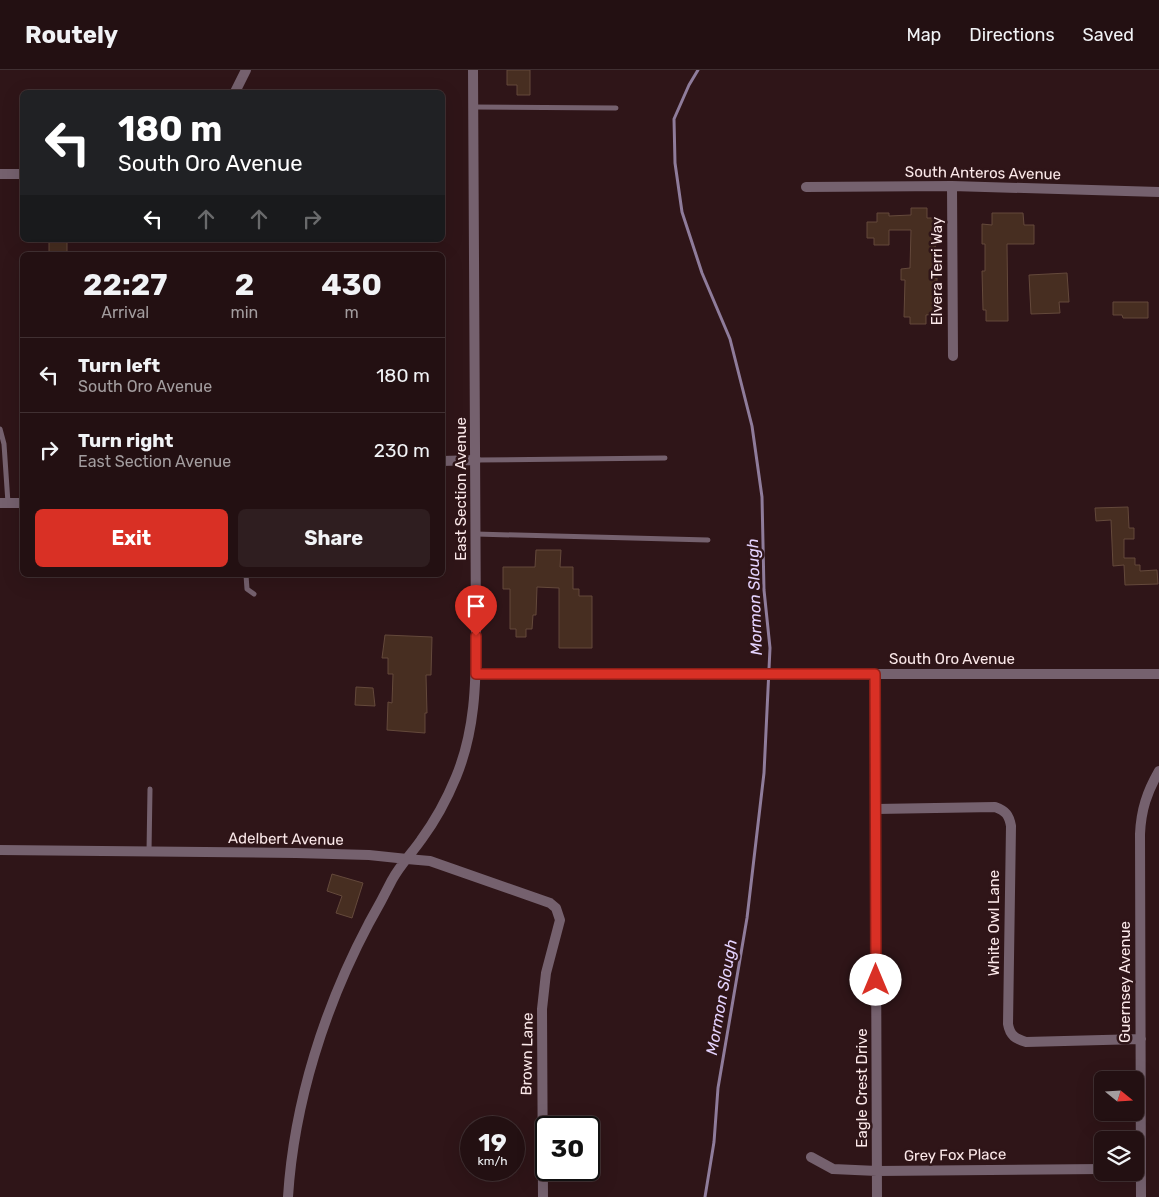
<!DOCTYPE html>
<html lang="en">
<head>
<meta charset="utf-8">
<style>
	:root { --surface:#231012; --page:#2f1e20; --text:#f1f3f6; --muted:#a39d9f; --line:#403032; --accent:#d93025 }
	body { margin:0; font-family:Rubik,sans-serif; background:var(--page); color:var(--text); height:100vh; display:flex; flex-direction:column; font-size:19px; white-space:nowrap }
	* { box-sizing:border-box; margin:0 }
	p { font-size:16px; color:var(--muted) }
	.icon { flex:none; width:28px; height:28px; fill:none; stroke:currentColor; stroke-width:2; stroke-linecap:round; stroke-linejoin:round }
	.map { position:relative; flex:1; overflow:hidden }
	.side { position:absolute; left:20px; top:182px; width:425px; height:325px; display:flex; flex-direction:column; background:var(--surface); border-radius:8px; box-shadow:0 5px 20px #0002,0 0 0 1px var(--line) }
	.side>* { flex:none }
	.guide { position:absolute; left:20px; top:20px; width:425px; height:152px; border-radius:8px; box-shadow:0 5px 20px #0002,0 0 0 1px var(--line); background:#202124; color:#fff; overflow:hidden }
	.needle { width:32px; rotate:108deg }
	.fabs { position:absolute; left:1094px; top:1001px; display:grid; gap:10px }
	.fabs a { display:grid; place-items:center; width:50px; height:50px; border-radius:8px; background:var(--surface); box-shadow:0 5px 20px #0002,0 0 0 1px var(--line); font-size:25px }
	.speed { position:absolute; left:460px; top:1046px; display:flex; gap:10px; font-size:25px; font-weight:700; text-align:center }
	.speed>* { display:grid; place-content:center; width:65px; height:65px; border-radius:50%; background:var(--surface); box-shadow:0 5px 20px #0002,0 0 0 1px var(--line); line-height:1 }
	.speed small { font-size:12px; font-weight:400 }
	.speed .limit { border:2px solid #111; border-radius:8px; background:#fff; color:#111 }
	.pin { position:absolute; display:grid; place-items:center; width:42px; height:42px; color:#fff; margin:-51px -21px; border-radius:50% 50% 50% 0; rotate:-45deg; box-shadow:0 0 5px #0007 }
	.pin .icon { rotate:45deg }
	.me { position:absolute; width:55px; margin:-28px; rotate:0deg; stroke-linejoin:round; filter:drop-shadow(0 0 4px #0008) }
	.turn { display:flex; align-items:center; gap:18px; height:105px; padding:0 15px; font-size:22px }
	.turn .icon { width:65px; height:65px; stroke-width:2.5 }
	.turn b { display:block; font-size:35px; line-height:42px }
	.lanes { display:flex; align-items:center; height:48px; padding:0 15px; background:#0003; justify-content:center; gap:25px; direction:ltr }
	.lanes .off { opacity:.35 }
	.eta { display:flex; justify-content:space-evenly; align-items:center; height:85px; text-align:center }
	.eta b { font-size:30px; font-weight:700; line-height:35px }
	.action { display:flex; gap:10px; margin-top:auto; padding:10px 15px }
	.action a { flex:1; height:58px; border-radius:8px; background:var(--accent); color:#fff; font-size:20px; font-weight:700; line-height:58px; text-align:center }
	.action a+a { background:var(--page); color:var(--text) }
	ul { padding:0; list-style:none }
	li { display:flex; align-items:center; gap:15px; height:75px; padding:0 15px; border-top:1px solid var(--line) }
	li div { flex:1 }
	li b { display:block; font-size:19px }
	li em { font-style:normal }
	header { display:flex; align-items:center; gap:30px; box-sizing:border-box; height:70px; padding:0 25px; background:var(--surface); border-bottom:1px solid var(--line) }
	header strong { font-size:24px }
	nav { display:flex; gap:28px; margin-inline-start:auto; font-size:18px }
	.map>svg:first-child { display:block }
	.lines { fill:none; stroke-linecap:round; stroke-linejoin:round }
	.stream { stroke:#8f7c9b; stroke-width:3 }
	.building { fill:#472e21; stroke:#64493b }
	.lane { stroke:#75616e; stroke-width:5 }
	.street { stroke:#75616e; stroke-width:10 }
	.route-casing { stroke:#8d1f18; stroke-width:12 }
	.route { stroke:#d93025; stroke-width:9 }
	.labels { text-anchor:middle; stroke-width:5; stroke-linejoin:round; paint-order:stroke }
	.street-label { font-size:15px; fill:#fbe8e9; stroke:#2f1518 }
	.water-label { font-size:16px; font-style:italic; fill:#e5d3fe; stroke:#2f1518 }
</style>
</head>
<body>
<header>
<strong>Routely</strong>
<nav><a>Map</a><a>Directions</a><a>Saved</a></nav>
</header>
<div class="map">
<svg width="1159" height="1127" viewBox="0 0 1159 1127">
	<rect width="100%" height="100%" fill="#2f1518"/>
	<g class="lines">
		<path class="stream" d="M698 0 689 15 674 49 675 93 682 142 702 203 730 269 752 356 762 427 764 520 770 578 764 703 747 848 718 1018 714 1072 705 1127"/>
	</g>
	<path class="building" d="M507 0H530V25H517V15H507Z
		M911 138H927V148H936L935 182H933V208H937V221H935V244L926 245V254H910V247H904L905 210H901V199L910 198 911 160H889V175H874V168H867V152H877V143H889V146L911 145Z
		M992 143H1023L1024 155H1034V174H1007L1008 251H986V240H983L982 201H985V174H982V154L992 155Z
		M49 170H67V185H49Z
		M1067 203 1069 232H1059L1060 243 1031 244 1029 205Z
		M1113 232H1148V248H1123L1122 245H1113Z
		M1128 437 1129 458H1134V469H1124V488H1135V495H1140V501L1157 500 1158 514 1125 515 1124 495 1113 496 1111 450 1096 451 1095 438Z
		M536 480H561L560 497H573V519H579V526H592V578H559V518L537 517 536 545H533L532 559H526V567H516V559H510V519H503V497H535Z
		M385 565 432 567 431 605H426L427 643H425V663L387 660 388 632 392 633 393 604H388V588H382Z
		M356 617 373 618 375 636 355 635Z
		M332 804 363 813 352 848 336 843 342 826 327 821Z"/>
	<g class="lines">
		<path class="lane" d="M474 37 616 38
			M0 359 4 374 8 433
			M476 390 665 388
			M476 464 708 470
			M246 505 247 519 254 524
			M149 782 150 719"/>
		<path class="street" d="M235 22 246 0
			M0 104H22
			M952 116 953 286
			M806 117 952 116 1159 122
			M442 391 476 390
			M0 433H22
			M476 604H1159
			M875 604 877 1127
			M876 739 995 737C1006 741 1009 745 1011 756L1008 954C1010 966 1016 969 1026 972L1141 969
			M0 780 296 783 369 785 407 789 430 791 550 833 556 838 560 850 546 903 542 939 543 1127
			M811 1087 833 1099 877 1101 1102 1099
			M288 1127C294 1032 325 936 369 853 377 839 385 824 392 810 400 795 412 783 421 770 435 751 447 729 456 707 475 661 476 614 476 566L473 0
			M1141 1127 1140 764C1141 740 1147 722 1159 701"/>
	</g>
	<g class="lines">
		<g class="route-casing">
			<path id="route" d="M476 566V604H875L876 910"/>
		</g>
		<use href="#route" class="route"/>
	</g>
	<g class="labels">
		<g class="street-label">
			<text transform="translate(983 103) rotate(1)" y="5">South Anteros Avenue</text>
			<text transform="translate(937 201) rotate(-90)" y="5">Elvera Terri Way</text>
			<text transform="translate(461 419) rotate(-90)" y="5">East Section Avenue</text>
			<text x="952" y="594">South Oro Avenue</text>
			<text transform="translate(286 769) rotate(1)" y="5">Adelbert Avenue</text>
			<text transform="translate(994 853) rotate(-90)" y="5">White Owl Lane</text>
			<text transform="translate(1125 912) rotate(-90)" y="5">Guernsey Avenue</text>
			<text transform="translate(527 984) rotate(-89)" y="5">Brown Lane</text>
			<text transform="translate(862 1018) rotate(-90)" y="5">Eagle Crest Drive</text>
			<text transform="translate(955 1085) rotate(-1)" y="5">Grey Fox Place</text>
		</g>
		<g class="water-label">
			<text transform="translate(754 527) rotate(-92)" y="6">Mormon Slough</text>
			<text transform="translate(721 927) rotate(-80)" y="6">Mormon Slough</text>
		</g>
	</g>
</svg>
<div class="fabs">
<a><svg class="needle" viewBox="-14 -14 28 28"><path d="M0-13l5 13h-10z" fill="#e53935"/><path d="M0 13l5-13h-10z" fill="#a39d9f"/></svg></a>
<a><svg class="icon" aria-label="layers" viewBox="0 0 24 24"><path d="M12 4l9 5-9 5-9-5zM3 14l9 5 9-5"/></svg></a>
</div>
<div class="speed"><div>19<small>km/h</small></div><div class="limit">30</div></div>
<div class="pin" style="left:476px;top:566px;background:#d93025"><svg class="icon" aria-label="arrive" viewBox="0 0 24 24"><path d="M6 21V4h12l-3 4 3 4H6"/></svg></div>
<svg class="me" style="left:876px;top:910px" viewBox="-20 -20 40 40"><circle r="19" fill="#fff"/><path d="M0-13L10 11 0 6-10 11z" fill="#d93025"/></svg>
<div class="guide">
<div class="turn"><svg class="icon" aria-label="left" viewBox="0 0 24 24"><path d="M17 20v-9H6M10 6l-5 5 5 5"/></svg><div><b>180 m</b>South Oro Avenue</div></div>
<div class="lanes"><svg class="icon" aria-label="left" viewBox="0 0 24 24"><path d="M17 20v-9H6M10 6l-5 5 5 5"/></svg><svg class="icon off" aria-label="ahead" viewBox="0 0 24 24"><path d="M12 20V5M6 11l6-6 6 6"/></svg><svg class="icon off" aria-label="ahead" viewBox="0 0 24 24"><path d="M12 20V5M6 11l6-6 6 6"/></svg><svg class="icon off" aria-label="right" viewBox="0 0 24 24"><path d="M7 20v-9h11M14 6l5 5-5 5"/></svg></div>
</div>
<section class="side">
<div class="eta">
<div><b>22:27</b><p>Arrival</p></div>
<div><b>2</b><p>min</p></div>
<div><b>430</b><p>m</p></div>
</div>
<ul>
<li><svg class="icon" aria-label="left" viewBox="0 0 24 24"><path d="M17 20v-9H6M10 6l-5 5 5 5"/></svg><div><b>Turn left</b><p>South Oro Avenue</p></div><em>180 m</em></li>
<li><svg class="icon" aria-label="right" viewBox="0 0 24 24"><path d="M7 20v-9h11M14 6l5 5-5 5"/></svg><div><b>Turn right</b><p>East Section Avenue</p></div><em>230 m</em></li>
</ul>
<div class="action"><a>Exit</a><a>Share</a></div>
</section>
</div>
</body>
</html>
